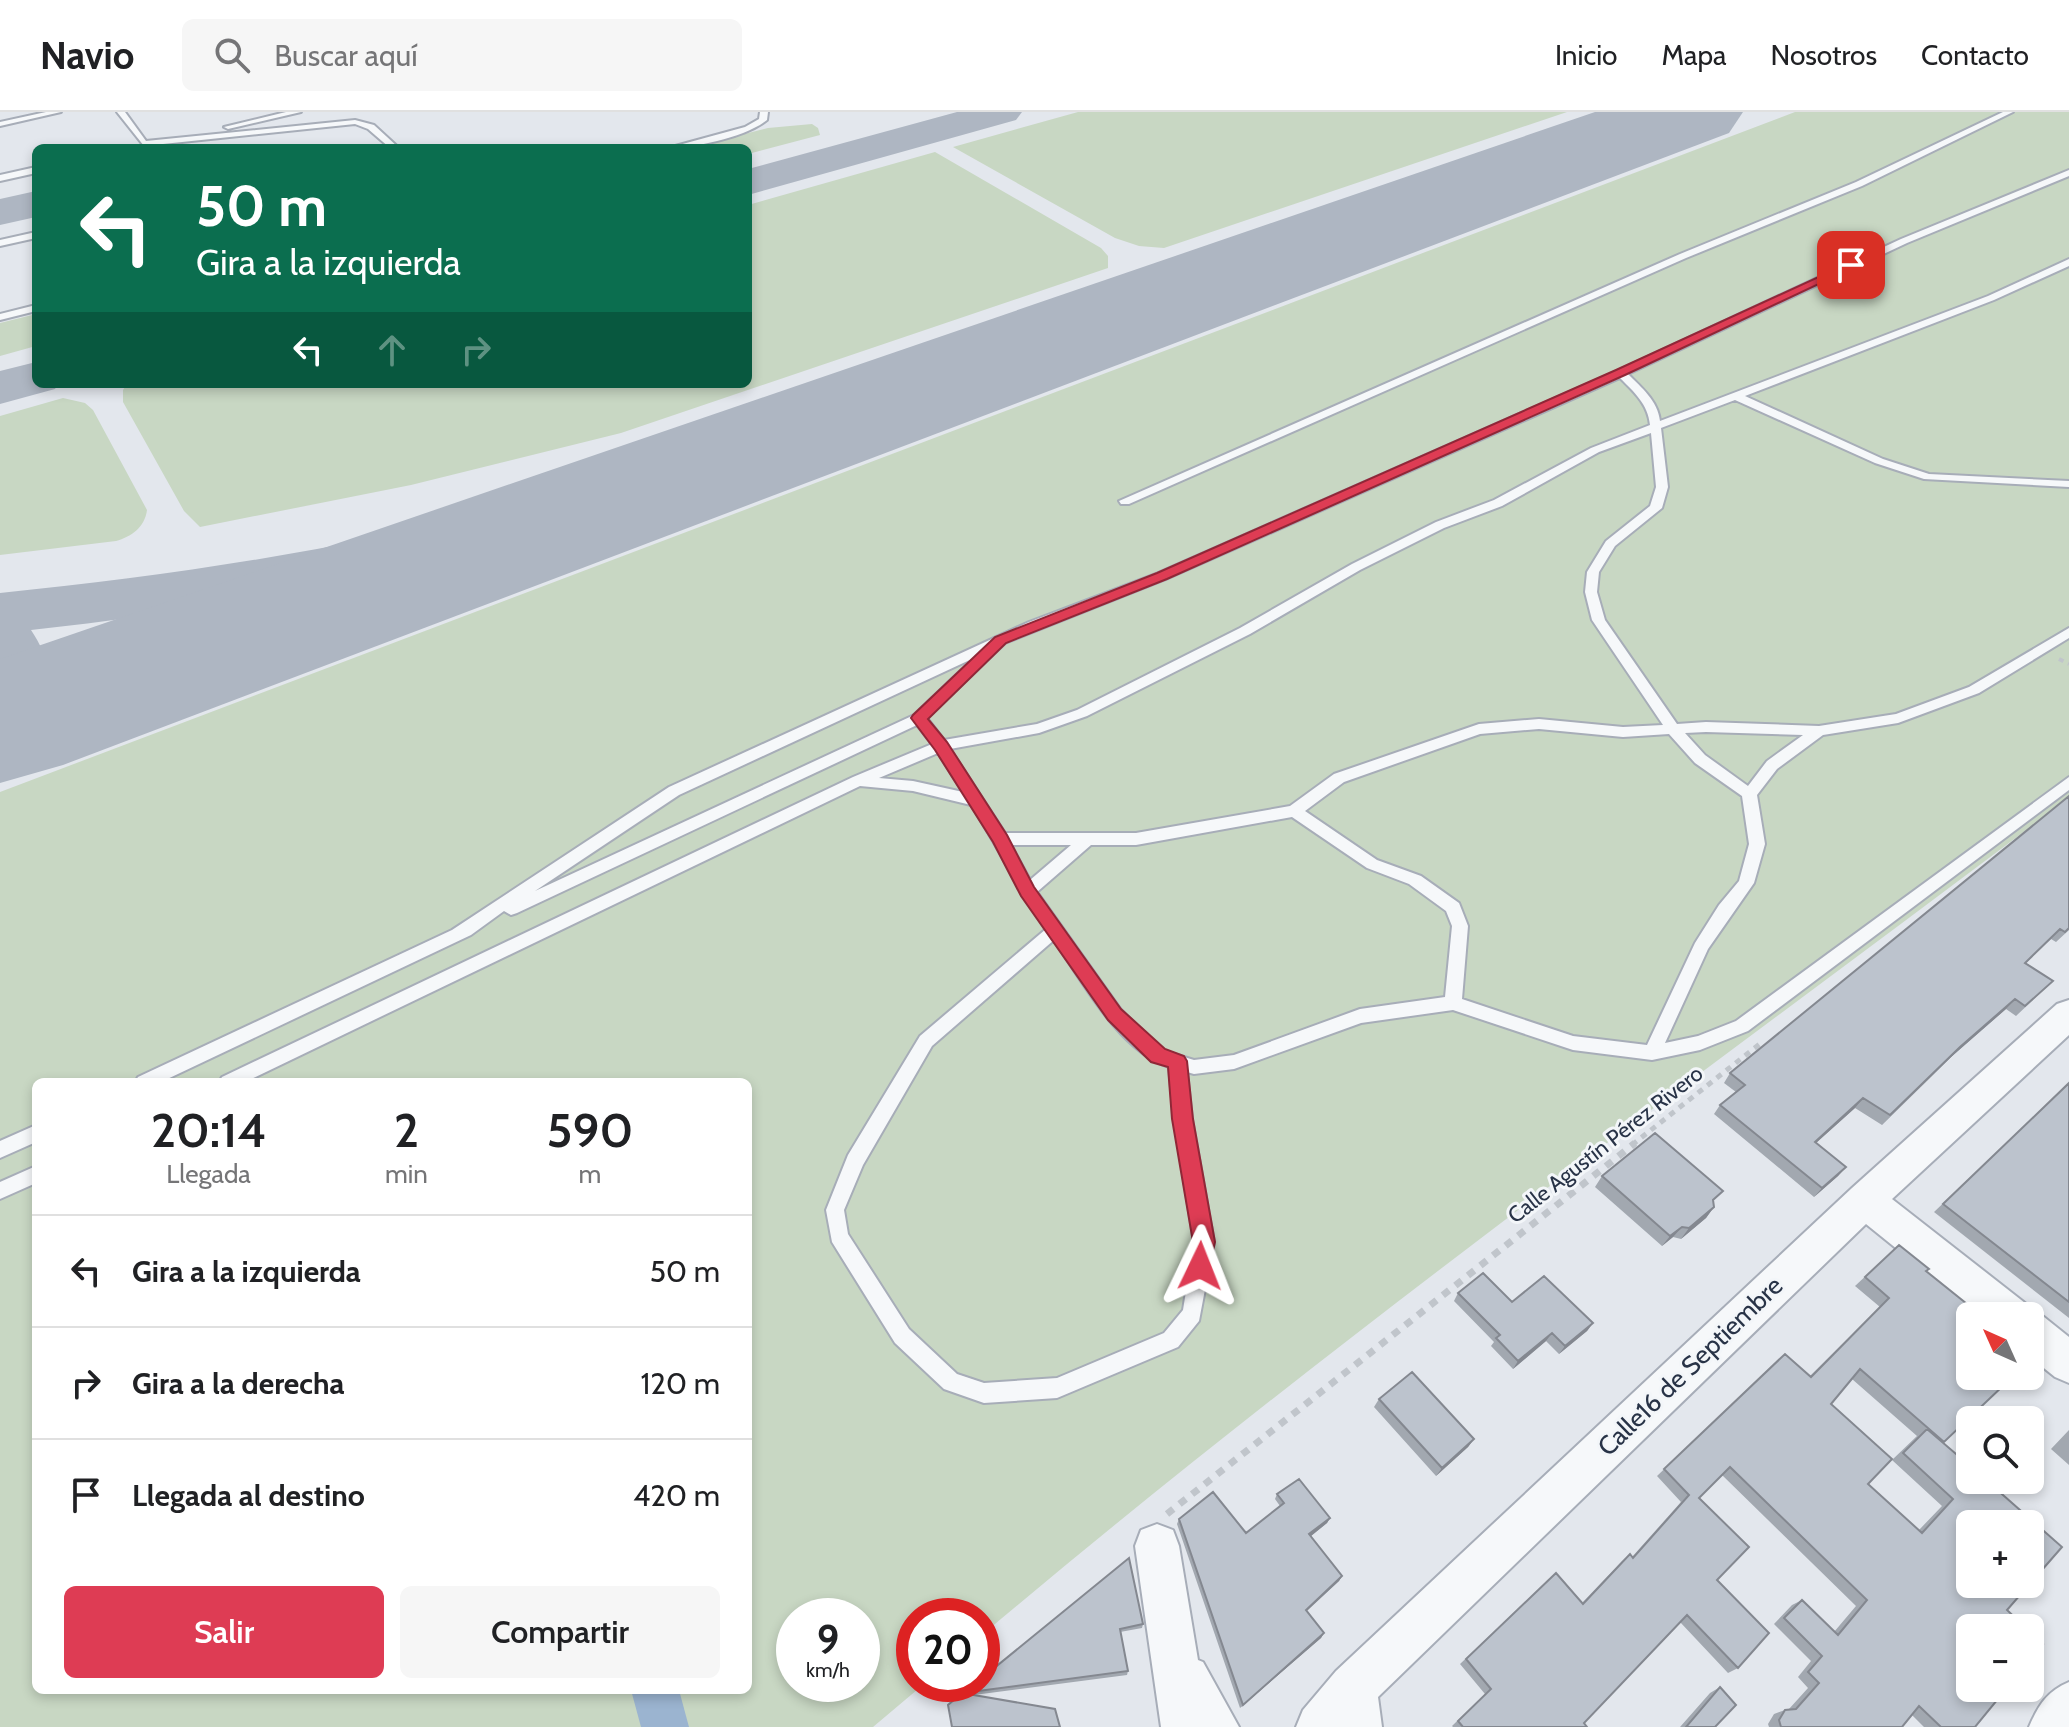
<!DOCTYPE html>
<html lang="es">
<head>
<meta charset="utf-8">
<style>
	:root { --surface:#fff; --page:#f6f6f6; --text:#202124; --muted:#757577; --line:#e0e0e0; --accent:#de3c54 }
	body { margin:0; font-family:Cabin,sans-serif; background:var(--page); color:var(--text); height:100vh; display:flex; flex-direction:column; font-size:30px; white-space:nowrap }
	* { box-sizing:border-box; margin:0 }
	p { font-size:26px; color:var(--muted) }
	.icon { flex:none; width:44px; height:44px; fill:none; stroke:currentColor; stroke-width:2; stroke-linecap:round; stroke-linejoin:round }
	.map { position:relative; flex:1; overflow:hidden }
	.panel { position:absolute; left:32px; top:966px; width:720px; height:616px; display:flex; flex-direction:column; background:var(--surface); border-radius:12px; box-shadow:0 4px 12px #0003 }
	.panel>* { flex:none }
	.top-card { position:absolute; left:32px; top:32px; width:720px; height:244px; border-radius:12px; box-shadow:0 4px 12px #0003; background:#0b6e4f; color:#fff; overflow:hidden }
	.needle { width:52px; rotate:315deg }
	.buttons { position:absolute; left:1956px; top:1190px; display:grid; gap:16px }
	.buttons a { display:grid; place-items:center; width:88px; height:88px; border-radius:12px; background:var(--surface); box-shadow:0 4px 12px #0003; font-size:40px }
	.speed { position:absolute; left:776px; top:1486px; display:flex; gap:16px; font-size:40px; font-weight:700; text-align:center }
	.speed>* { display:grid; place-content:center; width:104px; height:104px; border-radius:50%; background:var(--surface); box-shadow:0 4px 12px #0003; line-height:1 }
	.speed small { font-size:20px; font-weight:400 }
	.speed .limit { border:12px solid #d22; background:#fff; color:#111 }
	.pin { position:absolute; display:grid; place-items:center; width:68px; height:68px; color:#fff; margin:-34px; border-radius:16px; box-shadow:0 4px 12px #0006 }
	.me { position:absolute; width:88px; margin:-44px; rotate:2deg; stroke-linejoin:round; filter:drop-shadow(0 0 6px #0008) }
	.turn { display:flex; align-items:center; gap:28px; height:168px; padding:0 32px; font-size:36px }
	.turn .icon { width:104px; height:104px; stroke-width:2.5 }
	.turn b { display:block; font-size:56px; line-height:68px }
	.lanes { display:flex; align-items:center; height:76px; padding:0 32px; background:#0003; justify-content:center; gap:40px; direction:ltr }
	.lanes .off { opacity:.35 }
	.eta { display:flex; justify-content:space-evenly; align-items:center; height:136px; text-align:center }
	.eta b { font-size:48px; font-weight:600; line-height:56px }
	.button { display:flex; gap:16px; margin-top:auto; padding:16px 32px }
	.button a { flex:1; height:92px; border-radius:12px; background:var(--accent); color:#fff; font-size:32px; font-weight:600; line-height:92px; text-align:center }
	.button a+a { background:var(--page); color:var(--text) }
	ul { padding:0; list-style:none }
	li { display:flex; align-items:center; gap:24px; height:112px; padding:0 32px; border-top:2px solid var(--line) }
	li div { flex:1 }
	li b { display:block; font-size:30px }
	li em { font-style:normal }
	header { display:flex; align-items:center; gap:48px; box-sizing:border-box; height:112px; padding:0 40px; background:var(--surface); border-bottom:2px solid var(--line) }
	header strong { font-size:38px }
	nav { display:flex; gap:44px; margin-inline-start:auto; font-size:28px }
	.search { width:560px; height:72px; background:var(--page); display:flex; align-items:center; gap:20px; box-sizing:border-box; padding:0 28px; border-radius:12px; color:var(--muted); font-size:30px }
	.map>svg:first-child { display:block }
	.green { fill:#c8d7c3; fill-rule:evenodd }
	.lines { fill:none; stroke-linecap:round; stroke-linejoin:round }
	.canal { fill:#9bb4d0; fill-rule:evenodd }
	.taxiway { fill:#aeb6c2; fill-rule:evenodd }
	.runway { fill:#aeb6c2; fill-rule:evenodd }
	.service-casing { stroke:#a7adb8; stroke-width:4 }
	.minor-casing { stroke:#a7adb8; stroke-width:4 }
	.path-far2 { stroke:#c0c5cb; stroke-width:4; stroke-dasharray:5 5; stroke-linecap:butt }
	.path-far1 { stroke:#c0c5cb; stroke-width:5; stroke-dasharray:6 6; stroke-linecap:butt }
	.path { stroke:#c0c5cb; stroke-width:7; stroke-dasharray:8 8; stroke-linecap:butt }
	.service { fill:#f6f8fa; fill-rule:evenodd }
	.minor { fill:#f6f8fa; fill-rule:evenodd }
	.wall { fill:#a2a8b0; fill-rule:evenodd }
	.shaded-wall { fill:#848890 }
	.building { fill:#bcc3cd; stroke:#848890; stroke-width:2; fill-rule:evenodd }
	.route { fill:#de3c54; stroke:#902737; stroke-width:2 }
	.labels { text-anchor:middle; stroke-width:6; stroke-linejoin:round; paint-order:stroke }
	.street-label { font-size:22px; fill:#283347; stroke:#f3f6f9 }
	.near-street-label { font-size:26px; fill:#283347; stroke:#f3f6f9 }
</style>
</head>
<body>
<header>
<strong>Navio</strong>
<div class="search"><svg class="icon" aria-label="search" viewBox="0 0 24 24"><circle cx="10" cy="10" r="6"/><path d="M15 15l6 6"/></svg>Buscar aquí</div>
<nav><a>Inicio</a><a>Mapa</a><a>Nosotros</a><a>Contacto</a></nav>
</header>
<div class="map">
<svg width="2069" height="1615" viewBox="0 0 2069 1615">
	<rect width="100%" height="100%" fill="#e3e7ed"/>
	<path class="green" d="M1078 0H1567L1164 136 1139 134 1115 126 953 35Z
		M1795 0H2069V686C1704 961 1331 1228 982 1523V1504H914V1572H924L873 1615H0V680ZM36 970H748V1578H36ZM794 1504H862V1572H794Z
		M812 12 818 16 820 23 748 42V36H689L768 16Z
		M935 40 1101 136 1108 144V156L621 321 411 373 200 415 184 399 123 290V278L127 272H748V93Z
		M36 202V234L0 244V211Z
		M63 286 85 291 93 298 147 398C145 415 131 425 116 429L0 443V304Z"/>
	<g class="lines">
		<path class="canal" d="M631 1578H679L689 1615H641Z"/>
		<path class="taxiway" d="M957 0H1022L1016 8 748 83V57Z
			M36 79V105L0 113V87Z
			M36 250V272H58L55 277 0 292V259Z
			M771 316 791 321 799 333 791 345C716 369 642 395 566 417 392 466 211 498 31 518 55 554 46 566 24 600L0 607V481C177 463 355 436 527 390 609 368 688 337 771 316Z"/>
		<path class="runway" d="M1595 0H1743L1729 21 63 653 0 671V547Z"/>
		<g class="service-casing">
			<path id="service" d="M46 0H61L0 14V10Z
				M117 0H125L146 29 355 8 374 13 399 36H390L368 17 355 12 144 34Z
				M286 0H301L228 17 224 15Z
				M760 0H768L767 8C746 25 695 36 668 36L745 15 759 7Z
				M2003 0H2013L1862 74 1686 146 1129 392H1121L1119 389 1680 142 1856 70Z
				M36 55V61L0 69V63Z
				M2069 58V64L1907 131 1628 262C1641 275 1658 289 1660 309L1988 184 2069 147V154L1994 188 1745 284 1883 347 1929 362 2069 369V375L1924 367 1875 351 1735 288 1661 316 1668 375 1662 396 1615 434 1599 460 1597 480 1605 508 1677 612 1706 610 1819 614 1896 602 1969 575 2069 516V526L1979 581 1898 611 1823 623 1777 657 1757 683 1765 732 1754 771 1708 837 1665 931 1698 924 1736 909 2069 665V678L1748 919 1700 938 1652 948 1573 938 1453 898 1361 911 1234 957 1194 962 1187 960 1192 1007 1214 1130 1199 1209 1178 1235 1057 1286 984 1291 944 1277 895 1231 832 1130 826 1098 848 1043 920 924 1046 817C1018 777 997 733 971 693L913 679 860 674 245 970H219L222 965 853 665 932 632 917 613 517 801 511 803 504 799 471 823 161 970H135L138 965 452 818 669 675 1029 510 1158 461 1617 259 1901 127ZM1620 266C1634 280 1648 292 1650 313L1591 336 1494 388 1436 410 1352 452 1240 516 1077 598 1037 612 944 628 927 606 1005 531 1166 467ZM1651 321 1656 375 1650 394 1606 429 1587 460 1585 480 1592 508 1663 613 1623 615 1539 607 1479 612 1334 662 1290 694 1136 721H1005L950 637 1039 621 1087 604 1250 522 1360 458 1444 416 1502 394 1599 340ZM974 546 914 603 535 779 679 683ZM1539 617 1623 625 1669 622 1695 651 1742 684 1749 732 1739 769 1719 793 1695 831 1647 933 1573 924 1462 887 1468 814 1459 791 1421 764 1377 748 1305 699 1344 670 1480 622ZM1706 620 1803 623 1767 649 1748 674 1705 643 1685 621ZM938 641 963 680 913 669 879 666ZM1292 705 1367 756 1409 772 1446 799 1452 814 1445 885 1360 897 1234 943 1194 948 1164 939 1121 898 1037 780 1091 733H1136ZM1011 733H1071L1030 768ZM1054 828C1082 869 1120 940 1169 955L1174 1007 1194 1130 1183 1198 1164 1221 1057 1266 984 1271 957 1262 909 1217 848 1122 844 1098 863 1053 932 934Z
				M36 120V126L0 134V128Z
				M36 193V199L0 208V202Z
				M36 1013V1030L0 1046V1029Z
				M36 1054V1071L0 1087V1070Z"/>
		</g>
		<g class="minor-casing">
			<path id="minor" d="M2069 888V923L1892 1087 2025 1191 2029 1200 2044 1205 2069 1225V1271L2055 1265 2030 1245V1204H1980L1866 1112 1378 1585 1382 1615H1296L1303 1598 1336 1559 1852 1076 2057 892Z
				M1157 1412 1173 1418 1179 1434 1198 1548 1203 1550 1239 1615H1161L1135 1434 1141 1418Z
				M2069 1570V1615H2029C2038 1594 2047 1579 2069 1570Z"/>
		</g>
		<path class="path-far2" d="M2059 547 2069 552"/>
		<path class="path-far1" d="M1632 1033 1761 931"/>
		<path class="path" d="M1167 1402 1635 1031"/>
		<use href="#service" class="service"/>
		<use href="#minor" class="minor"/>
	</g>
	<path class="wall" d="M2069 684V818L2056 830 2051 827 2026 851 2053 869 2016 904 2006 897 1951 945 1882 1013 1855 996 1816 1031 1846 1055 1838 1064 1814 1085 1714 1002 1720 993 1736 980 1724 971 1730 961Z
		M2069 971V1206L1934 1100Z
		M1602 1064 1713 1091 1714 1095 1706 1106 1681 1127 1673 1125 1662 1134 1595 1075Z
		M1899 1133 1926 1159 1943 1331 2007 1498 1975 1615H1924L1912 1603 1902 1615H1769L1768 1612 1774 1602 1785 1598 1789 1597 1808 1576 1798 1565 1811 1549 1774 1512 1792 1493 1802 1488 1834 1520 1856 1494 1722 1363 1699 1386 1717 1468 1738 1556 1728 1561 1680 1510 1584 1611 1587 1615H1453L1452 1614 1485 1582 1460 1552 1556 1461 1582 1491 1622 1449 1630 1442 1632 1445 1681 1390 1657 1364 1785 1242 1810 1264 1880 1195 1855 1174ZM1852 1267 1917 1324 1892 1348 1942 1394 1919 1418 1868 1372 1831 1292Z
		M1458 1181 1512 1190 1593 1211 1587 1219 1559 1242 1546 1229 1513 1257 1491 1234 1494 1230 1454 1189Z
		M1379 1287 1474 1327 1468 1335 1436 1364 1374 1295Z
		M2069 1318V1353L2051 1337Z
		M1277 1382 1330 1406 1327 1411 1311 1424 1342 1464 1339 1469 1307 1499 1324 1521 1321 1526 1240 1596 1177 1412 1179 1407 1246 1421 1280 1394 1275 1387Z
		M1129 1446 1143 1512 1142 1516 1120 1520 1128 1559 1127 1563 974 1583 948 1593Z
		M1720 1575 1715 1615H1680L1710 1581Z"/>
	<path class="shaded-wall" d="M2015 887 2006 897 1951 945 1882 1013 1960 935Z
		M1863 986 1855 996 1807 1039 1815 1030Z
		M1846 1055 1838 1064 1814 1085 1822 1076Z
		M1714 1095 1706 1106 1681 1127 1689 1116Z
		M1682 1115 1673 1125 1662 1134 1670 1124Z
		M1593 1211 1587 1219 1559 1242 1565 1234Z
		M1552 1221 1546 1229 1513 1257 1518 1249Z
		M1474 1327 1468 1335 1436 1364 1442 1356Z
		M1330 1406 1327 1411 1306 1428 1309 1422Z
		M1342 1464 1339 1469 1303 1502 1306 1498Z
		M1324 1521 1321 1526 1240 1596 1243 1593Z"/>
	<path class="building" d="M2069 684V816L2065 820 2060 817 2025 851 2053 869 2025 894 2015 887 1960 935 1890 1003 1863 986 1815 1030 1846 1055 1822 1076 1720 993 1745 973 1730 961Z
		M2069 971V1190L1943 1092Z
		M1655 1021 1723 1079 1713 1088 1714 1095 1689 1116 1682 1115 1670 1124 1602 1064Z
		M1899 1133 1929 1157 1926 1159 1982 1204H1970V1264H2004L2001 1267 2006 1271 1944 1330 1860 1257 1831 1292 1892 1347 1868 1372 1922 1421 1953 1387 1903 1341 1927 1317 1970 1354V1368H1986L2062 1435 2007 1498 2026 1516H1970V1576H2007L1975 1615H1941L1919 1594 1902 1615H1781L1779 1608 1785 1598 1796 1597 1819 1571 1808 1560 1822 1544 1784 1506 1802 1488 1838 1523 1867 1488 1730 1355 1699 1386 1749 1435 1717 1468 1769 1521 1738 1556 1687 1503 1584 1611 1587 1615H1463L1458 1609 1491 1577 1466 1547 1556 1461 1583 1492 1630 1442 1633 1446 1689 1383 1664 1357 1785 1242 1811 1265 1889 1186 1865 1165ZM1970 1412H2030V1472H1970Z
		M1483 1161 1512 1190 1544 1164 1593 1211 1565 1234 1552 1221 1518 1249 1496 1226 1500 1223 1458 1181Z
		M1412 1260 1474 1327 1442 1356 1379 1287Z
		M1299 1367 1330 1406 1309 1422 1342 1464 1306 1498 1324 1521 1243 1593 1179 1407 1213 1380 1246 1421 1284 1391 1277 1382Z
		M1129 1446 1143 1512 1120 1517 1128 1559 963 1581 975 1572H982V1566Z
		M2030 1520 2043 1532 2030 1548Z
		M1720 1575 1736 1593 1715 1615H1686Z
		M962 1581 1055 1597 1060 1615H952L948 1593Z"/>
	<path class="route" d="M1851 150 1857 153 1855 155 1625 263 1167 467 1006 531 928 607 947 630 1007 723 1034 775 1121 897 1165 937 1184 944 1187 949 1193 1007 1215 1130 1208 1161 1200 1164 1192 1161 1189 1154 1193 1130 1172 1007 1168 955 1151 950 1108 908 1021 784 993 730 935 638 911 606 913 603 995 525 1157 461 1616 258Z"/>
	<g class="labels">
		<g class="street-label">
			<text transform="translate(1605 1032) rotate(-38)" y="8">Calle Agustín Pérez Rivero</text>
		</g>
		<g class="near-street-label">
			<text transform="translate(1690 1254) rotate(-44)" y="9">Calle16 de Septiembre</text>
		</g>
	</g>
</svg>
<div class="buttons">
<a><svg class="needle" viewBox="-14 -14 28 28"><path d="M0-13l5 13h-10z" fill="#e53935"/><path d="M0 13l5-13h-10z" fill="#757577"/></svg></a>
<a><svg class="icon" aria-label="search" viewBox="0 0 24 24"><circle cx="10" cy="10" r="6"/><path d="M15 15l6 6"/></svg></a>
<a>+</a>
<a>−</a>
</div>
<div class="speed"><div>9<small>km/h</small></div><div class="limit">20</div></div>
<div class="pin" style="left:1851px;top:153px;background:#d93025"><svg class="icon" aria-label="arrive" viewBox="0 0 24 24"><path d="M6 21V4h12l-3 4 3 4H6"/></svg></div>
<svg class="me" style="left:1200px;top:1154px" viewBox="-20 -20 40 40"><path d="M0-17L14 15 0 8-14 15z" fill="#de3c54" stroke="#fff" stroke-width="4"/></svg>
<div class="top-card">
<div class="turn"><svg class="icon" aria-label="left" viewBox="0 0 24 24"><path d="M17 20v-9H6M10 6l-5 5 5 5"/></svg><div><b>50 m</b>Gira a la izquierda</div></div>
<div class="lanes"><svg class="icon" aria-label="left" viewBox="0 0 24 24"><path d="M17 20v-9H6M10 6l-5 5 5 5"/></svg><svg class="icon off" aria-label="ahead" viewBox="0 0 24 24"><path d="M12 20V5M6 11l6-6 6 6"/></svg><svg class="icon off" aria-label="right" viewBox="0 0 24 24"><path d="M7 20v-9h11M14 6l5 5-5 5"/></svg></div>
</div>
<section class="panel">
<div class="eta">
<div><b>20:14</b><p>Llegada</p></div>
<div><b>2</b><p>min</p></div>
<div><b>590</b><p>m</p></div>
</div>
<ul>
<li><svg class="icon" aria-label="left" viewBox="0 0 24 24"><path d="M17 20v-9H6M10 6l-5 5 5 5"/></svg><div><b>Gira a la izquierda</b></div><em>50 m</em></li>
<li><svg class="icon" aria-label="right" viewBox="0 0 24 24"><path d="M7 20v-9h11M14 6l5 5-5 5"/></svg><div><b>Gira a la derecha</b></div><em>120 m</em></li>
<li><svg class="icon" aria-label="arrive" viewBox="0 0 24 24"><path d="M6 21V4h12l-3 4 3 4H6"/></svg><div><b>Llegada al destino</b></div><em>420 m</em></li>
</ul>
<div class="button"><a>Salir</a><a>Compartir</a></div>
</section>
</div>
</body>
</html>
